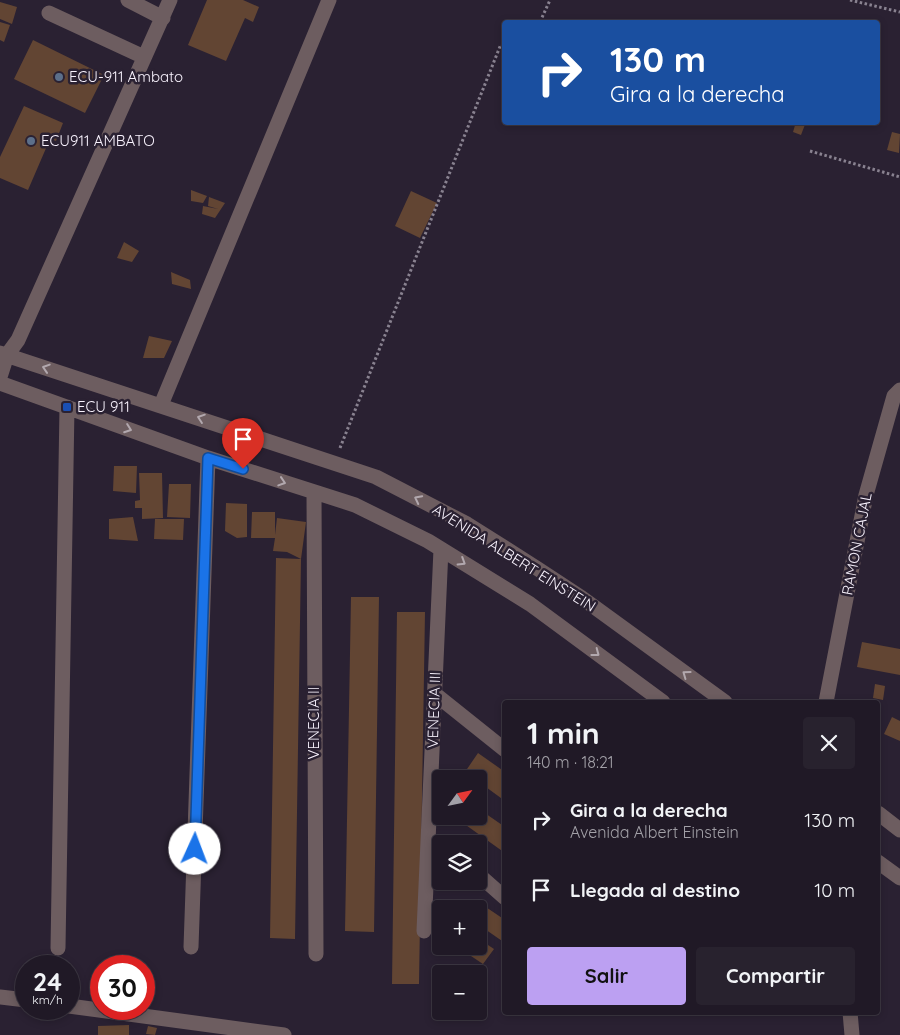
<!DOCTYPE html>
<html lang="es">
<head>
<meta charset="utf-8">
<style>
	:root { --surface:#201926; --page:#28222e; --text:#f1f3f6; --muted:#a2a0a7; --line:#3d3843; --accent:#bca0f2 }
	body { margin:0; font-family:Quicksand,sans-serif; background:var(--page); color:var(--text); height:100vh; display:flex; flex-direction:column; font-size:19px; white-space:nowrap }
	* { box-sizing:border-box; margin:0 }
	p { font-size:16px; color:var(--muted) }
	.icon { flex:none; width:28px; height:28px; fill:none; stroke:currentColor; stroke-width:2; stroke-linecap:round; stroke-linejoin:round }
	.map { position:relative; flex:1; overflow:hidden }
	.drawer { position:absolute; left:502px; top:700px; width:378px; height:315px; display:flex; flex-direction:column; background:var(--surface); border-radius:5px; box-shadow:0 2px 8px #0003,0 0 0 1px var(--line) }
	.drawer>* { flex:none }
	.top-card { position:absolute; left:502px; top:20px; width:378px; height:105px; border-radius:5px; box-shadow:0 2px 8px #0003,0 0 0 1px var(--line); background:#1a4fa0; color:#fff; overflow:hidden }
	.needle { width:32px; rotate:57deg }
	.tools { position:absolute; left:432px; top:770px; display:grid; gap:10px }
	.tools a { display:grid; place-items:center; width:55px; height:55px; border-radius:5px; background:var(--surface); box-shadow:0 2px 8px #0003,0 0 0 1px var(--line); font-size:25px }
	.speed { position:absolute; left:15px; top:955px; display:flex; gap:10px; font-size:25px; font-weight:700; text-align:center }
	.speed>* { display:grid; place-content:center; width:65px; height:65px; border-radius:50%; background:var(--surface); box-shadow:0 2px 8px #0003,0 0 0 1px var(--line); line-height:1 }
	.speed small { font-size:12px; font-weight:400 }
	.speed .limit { border:8px solid #d22; background:#fff; color:#111 }
	.pin { position:absolute; display:grid; place-items:center; width:42px; height:42px; color:#fff; margin:-51px -21px; border-radius:50% 50% 50% 0; rotate:-45deg; box-shadow:0 0 5px #0007 }
	.pin .icon { rotate:45deg }
	.me { position:absolute; width:55px; margin:-28px; rotate:2deg; stroke-linejoin:round; filter:drop-shadow(0 0 4px #0008) }
	.turn { display:flex; align-items:center; gap:18px; height:105px; padding:0 25px; font-size:22px }
	.turn .icon { width:65px; height:65px; stroke-width:2.5 }
	.turn b { display:block; font-size:35px; line-height:42px }
	.round { display:grid; place-items:center; flex:none; width:52px; height:52px; border-radius:5px; background:var(--page) }
	.overview { display:flex; align-items:center; justify-content:space-between; height:85px; padding:0 25px }
	h1 { font-size:30px; font-weight:800; line-height:38px }
	.primary-button { display:flex; gap:10px; margin-top:auto; padding:10px 25px }
	.primary-button a { flex:1; height:58px; border-radius:5px; background:var(--accent); color:#111; font-size:20px; font-weight:800; line-height:58px; text-align:center }
	.primary-button a+a { background:var(--page); color:var(--text) }
	ul { padding:0; list-style:none }
	li { display:flex; align-items:center; gap:15px; height:70px; padding:0 25px }
	li div { flex:1 }
	li b { display:block; font-size:19px }
	li em { font-style:normal }
	.map>svg:first-child { display:block }
	.building { fill:#624533 }
	.lines { fill:none; stroke-linecap:round; stroke-linejoin:round }
	.path { stroke:#898290; stroke-width:3; stroke-dasharray:2.5 2.5; stroke-linecap:butt }
	.minor { stroke:#6d5d60; stroke-width:15 }
	.oneway { stroke:#b2a8ae }
	.route-casing { stroke:#114b97; stroke-width:12 }
	.route { stroke:#1a73e8; stroke-width:9 }
	.service-dot { fill:#5c6f8a; stroke:#2a2132; stroke-width:2 }
	.transit-dot { fill:#1a4fb4; stroke:#2a2132; stroke-width:2 }
	.labels { text-anchor:middle; stroke-width:5; stroke-linejoin:round; paint-order:stroke }
	.poi-label { font-size:15px; fill:#f8f2fd; stroke:#2a2132; text-anchor:start }
	.street-label { font-size:15px; fill:#f8f2fd; stroke:#2a2132 }
</style>
</head>
<body>
<div class="map">
<svg width="900" height="1035" viewBox="0 0 900 1035">
	<rect width="100%" height="100%" fill="#2a2132"/>
	<path class="building" d="M207 0H243L259 7 253 22 245 18 226 61 188 45Z
		M0 2 17 7 12 24 0 19Z
		M0 22 10 25 4 42 0 40Z
		M33 40 104 75 85 113 14 79Z
		M24 106 63 123 56 141 50 139 28 190 0 178V157Z
		M796 122H806L801 135 793 132Z
		M892 132 900 134 899 153 887 150Z
		M191 190 207 196 203 203 191 201Z
		M411 191 437 203 420 238 395 226Z
		M209 197 225 203 215 218 202 214 203 206 218 209 208 206Z
		M124 242 139 251 132 262 117 258Z
		M171 272 190 280 191 289 172 284Z
		M149 336 172 341 164 358H143Z
		M114 466H137L136 493 113 491Z
		M139 473H162L163 518 142 519V508H135V501L140 500Z
		M169 484H191L190 518 167 517Z
		M226 503 247 504V537L237 538 225 531Z
		M252 512H275V535L277 518 306 522 301 559 287 552 273 551 275 538H251Z
		M133 517 138 541 109 539V519Z
		M155 519H184L183 540 154 539Z
		M276 558 301 559 295 939 270 938Z
		M351 597H379L374 932 345 931Z
		M397 612H425L419 984H392Z
		M862 642 900 649V675L857 667Z
		M875 684 885 686 883 700 873 698Z
		M892 717 900 721V741L884 734Z
		M478 753 505 772V801L479 782V779H474L465 772Z
		M479 809 505 827V853L463 823 468 816H479Z
		M474 899 505 920V943L479 925V909H467Z
		M479 939 494 949 483 964 465 952 469 946H479Z
		M129 1025V1035H98V1026Z
		M148 1026 157 1028 155 1035 146 1034Z"/>
	<g class="lines">
		<path class="path" d="M850 0 900 12
			M540 22 550 0
			M810 151 900 177
			M340 448 501 44 505 45"/>
		<path class="minor" d="M128 0 163 18
			M49 13 144 57
			M0 353 376 477 467 524 538 569 582 598 725 702
			M0 377 7 355 18 340 170 0
			M0 383 208 458 355 505 428 541 530 604 663 702
			M161 405 329 0
			M314 492 316 954
			M435 694 505 750
			M826 702 866 495 894 396 900 390
			M878 813 900 830
			M878 862 900 878
			M479 875 505 898
			M424 931 441 549
			M191 947 208 458
			M58 948 67 407
			M0 997 26 1000
			M69 1006 284 1035
			M850 1012 852 1035"/>
	</g>
	<defs><path id="oneway-chevron" d="M-2-3.5L2.5 0L-2 3.5" fill="none" stroke-width="1.6" stroke-linecap="round" stroke-linejoin="round" transform="scale(1.25)"/></defs>
	<g class="oneway">
		<use href="#oneway-chevron" transform="translate(46 368) rotate(-162)"/>
		<use href="#oneway-chevron" transform="translate(201 418) rotate(-161)"/>
		<use href="#oneway-chevron" transform="translate(128 429) rotate(20)"/>
		<use href="#oneway-chevron" transform="translate(282 482) rotate(18)"/>
		<use href="#oneway-chevron" transform="translate(418 499) rotate(-153)"/>
		<use href="#oneway-chevron" transform="translate(462 562) rotate(32)"/>
		<use href="#oneway-chevron" transform="translate(596 653) rotate(37)"/>
		<use href="#oneway-chevron" transform="translate(686 674) rotate(-144)"/>
	</g>
	<g class="lines">
		<g class="route-casing">
			<path id="route" d="M195 849 208 458 243 469"/>
		</g>
		<use href="#route" class="route"/>
	</g>
	<g class="service-dot">
		<circle cx="59" cy="77" r="5"/>
		<circle cx="31" cy="141" r="5"/>
	</g>
	<rect class="transit-dot" x="62" y="402" width="10" height="10" rx="2.5"/>
	<g class="labels">
		<g class="poi-label">
			<text x="69" y="82">ECU-911 Ambato</text>
			<text x="41" y="146">ECU911 AMBATO</text>
			<text x="77" y="412">ECU 911</text>
		</g>
		<g class="street-label">
			<text transform="translate(857 544) rotate(-79)" y="5">RAMON CAJAL</text>
			<text transform="translate(514 558) rotate(32)" y="5">AVENIDA ALBERT EINSTEIN</text>
			<text transform="translate(434 710) rotate(-88)" y="5">VENECIA III</text>
			<text transform="translate(314 723) rotate(-90)" y="5">VENECIA II</text>
		</g>
	</g>
</svg>
<div class="tools">
<a><svg class="needle" viewBox="-14 -14 28 28"><path d="M0-13l5 13h-10z" fill="#e53935"/><path d="M0 13l5-13h-10z" fill="#a2a0a7"/></svg></a>
<a><svg class="icon" aria-label="layers" viewBox="0 0 24 24"><path d="M12 4l9 5-9 5-9-5zM3 14l9 5 9-5"/></svg></a>
<a>+</a>
<a>−</a>
</div>
<div class="speed"><div>24<small>km/h</small></div><div class="limit">30</div></div>
<div class="pin" style="left:243px;top:469px;background:#d93025"><svg class="icon" aria-label="arrive" viewBox="0 0 24 24"><path d="M6 21V4h12l-3 4 3 4H6"/></svg></div>
<svg class="me" style="left:195px;top:849px" viewBox="-20 -20 40 40"><circle r="19" fill="#fff"/><path d="M0-13L10 11 0 6-10 11z" fill="#1a73e8"/></svg>
<div class="top-card">
<div class="turn"><svg class="icon" aria-label="right" viewBox="0 0 24 24"><path d="M7 20v-9h11M14 6l5 5-5 5"/></svg><div><b>130 m</b>Gira a la derecha</div></div>
</div>
<section class="drawer">
<div class="overview"><div><h1>1 min</h1><p>140 m · 18:21</p></div><a class="round"><svg class="icon" aria-label="close" viewBox="0 0 24 24"><path d="M6 6l12 12M18 6L6 18"/></svg></a></div>
<ul>
<li><svg class="icon" aria-label="right" viewBox="0 0 24 24"><path d="M7 20v-9h11M14 6l5 5-5 5"/></svg><div><b>Gira a la derecha</b><p>Avenida Albert Einstein</p></div><em>130 m</em></li>
<li><svg class="icon" aria-label="arrive" viewBox="0 0 24 24"><path d="M6 21V4h12l-3 4 3 4H6"/></svg><div><b>Llegada al destino</b></div><em>10 m</em></li>
</ul>
<div class="primary-button"><a>Salir</a><a>Compartir</a></div>
</section>
</div>
</body>
</html>
